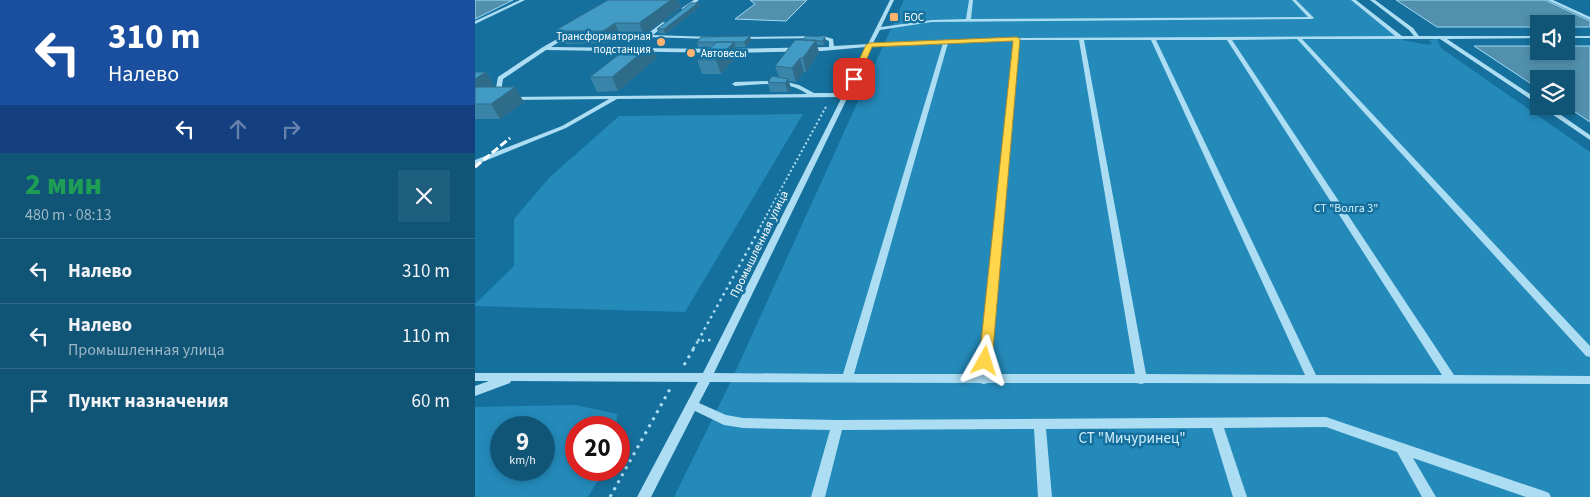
<!DOCTYPE html>
<html lang="ru">
<head>
<meta charset="utf-8">
<style>
	:root { --surface:#105476; --page:#1e5e7e; --text:#f1f3f6; --muted:#9cb7c5; --line:#306a88 }
	body { margin:0; font-family:"Source Sans 3",sans-serif; background:var(--page); color:var(--text); height:100vh; display:flex; flex-direction:column; font-size:19px; white-space:nowrap }
	* { box-sizing:border-box; margin:0 }
	p { font-size:16px; color:var(--muted) }
	.icon { flex:none; width:28px; height:28px; fill:none; stroke:currentColor; stroke-width:2; stroke-linecap:round; stroke-linejoin:round }
	.map { position:relative; flex:1; overflow:hidden }
	.panel { display:flex; flex-direction:column; background:var(--surface); width:475px }
	.panel>* { flex:none }
	.banner { background:#1a4fa0; color:#fff; overflow:hidden }
	.tools { position:absolute; left:1055px; top:15px; display:grid; gap:10px }
	.tools a { display:grid; place-items:center; width:45px; height:45px; border-radius:0px; background:var(--surface); box-shadow:0 2px 8px #0003; font-size:25px }
	.speed { position:absolute; left:15px; top:416px; display:flex; gap:10px; font-size:25px; font-weight:700; text-align:center }
	.speed>* { display:grid; place-content:center; width:65px; height:65px; border-radius:50%; background:var(--surface); box-shadow:0 2px 8px #0003; line-height:1 }
	.speed small { font-size:12px; font-weight:400 }
	.speed .limit { border:8px solid #d22; background:#fff; color:#111 }
	.pin { position:absolute; display:grid; place-items:center; width:42px; height:42px; color:#fff; margin:-21px; border-radius:10px; box-shadow:0 2px 8px #0006 }
	.me { position:absolute; width:55px; margin:-28px; rotate:6deg; stroke-linejoin:round; filter:drop-shadow(0 0 4px #0008) }
	.turn { display:flex; align-items:center; gap:18px; height:105px; padding:0 25px; font-size:22px }
	.turn .icon { width:65px; height:65px; stroke-width:2.5 }
	.turn b { display:block; font-size:35px; line-height:42px }
	.lanes { display:flex; align-items:center; height:48px; padding:0 25px; background:#0003; justify-content:center; gap:25px; direction:ltr }
	.lanes .off { opacity:.35 }
	.round { display:grid; place-items:center; flex:none; width:52px; height:52px; border-radius:0px; background:var(--page) }
	.headline { display:flex; align-items:center; justify-content:space-between; height:85px; padding:0 25px }
	h1 { font-size:30px; font-weight:800; line-height:38px; color:#1e9e55 }
	ul { padding:0; list-style:none }
	li { display:flex; align-items:center; gap:15px; height:65px; padding:0 25px; border-top:1px solid var(--line) }
	li div { flex:1 }
	li b { display:block; font-size:19px }
	li em { font-style:normal }
	main { display:flex; flex:1; min-height:0 }
	.map>svg:first-child { display:block }
	.green { fill:#248aba; fill-rule:evenodd }
	.water { fill:#5290ae; stroke:#9edbf6 }
	.lines { fill:none; stroke-linecap:round; stroke-linejoin:round }
	.path-far2 { stroke:#acddf3; stroke-width:2; stroke-dasharray:2 2.5; stroke-linecap:butt }
	.path-far1 { stroke:#acddf3; stroke-width:2.5; stroke-dasharray:2.5 4; stroke-linecap:butt }
	.path { stroke:#acddf3; stroke-width:3; stroke-dasharray:3 5; stroke-linecap:butt }
	.minor { fill:#acddf3; fill-rule:evenodd }
	.rail { stroke:#fff; stroke-width:3; stroke-dasharray:8 3; stroke-linecap:butt }
	.wall { fill:#3985a9 }
	.shaded-wall { fill:#2e6c8a }
	.building { fill:#429bc5; stroke:#2e6c8a }
	.route { fill:#ffd54a; stroke:#a68a30 }
	.poi-dot { fill:#ffb36e; stroke:#15709d; stroke-width:2 }
	.labels { text-anchor:middle; stroke-width:5; stroke-linejoin:round; paint-order:stroke }
	.far-poi-label { font-size:11px; fill:#fff; stroke:#15709d; text-anchor:start }
	.park-label { font-size:12px; fill:#d4f0fd; stroke:#15709d }
	.street-label { font-size:12px; fill:#fff; stroke:#15709d }
	.near-park-label { font-size:15px; fill:#d4f0fd; stroke:#15709d }
</style>
</head>
<body>
<main>
<section class="panel">
<div class="banner">
<div class="turn"><svg class="icon" aria-label="left" viewBox="0 0 24 24"><path d="M17 20v-9H6M10 6l-5 5 5 5"/></svg><div><b>310 m</b>Налево</div></div>
<div class="lanes"><svg class="icon" aria-label="left" viewBox="0 0 24 24"><path d="M17 20v-9H6M10 6l-5 5 5 5"/></svg><svg class="icon off" aria-label="ahead" viewBox="0 0 24 24"><path d="M12 20V5M6 11l6-6 6 6"/></svg><svg class="icon off" aria-label="right" viewBox="0 0 24 24"><path d="M7 20v-9h11M14 6l5 5-5 5"/></svg></div>
</div>
<div class="headline"><div><h1>2 мин</h1><p>480 m · 08:13</p></div><a class="round"><svg class="icon" aria-label="close" viewBox="0 0 24 24"><path d="M6 6l12 12M18 6L6 18"/></svg></a></div>
<ul>
<li><svg class="icon" aria-label="left" viewBox="0 0 24 24"><path d="M17 20v-9H6M10 6l-5 5 5 5"/></svg><div><b>Налево</b></div><em>310 m</em></li>
<li><svg class="icon" aria-label="left" viewBox="0 0 24 24"><path d="M17 20v-9H6M10 6l-5 5 5 5"/></svg><div><b>Налево</b><p>Промышленная улица</p></div><em>110 m</em></li>
<li><svg class="icon" aria-label="arrive" viewBox="0 0 24 24"><path d="M6 21V4h12l-3 4 3 4H6"/></svg><div><b>Пункт назначения</b></div><em>60 m</em></li>
</ul>
</section>
<div class="map">
<svg width="1115" height="497" viewBox="0 0 1115 497">
	<rect width="100%" height="100%" fill="#15709d"/>
	<path class="green" d="M429 0H878L930 41C940 41 947 46 957 44L954 40 962 39 966 48 1115 152V497H199L257 379Z
		M328 114 210 312 0 306V304L39 266V219L75 177 144 116Z
		M100 405 142 414 141 427 101 428V470H129L113 497H0V407ZM26 428H69V470H26Z"/>
	<path class="water" d="M0 0H38L0 19Z
		M275 0H332L311 21 260 19 280 4Z
		M921 0H1070L1115 21V27H1091V24H1064V27H962Z
		M999 46H1064V51H1091V46H1115V122L1091 106V79H1064V89Z"/>
	<g class="lines">
		<path class="path-far2" d="M283 231 352 105"/>
		<path class="path-far1" d="M223 341 284 230
			M218 349 223 341 237 340"/>
		<path class="path" d="M209 365 219 348
			M135 497 195 389"/>
		<path class="minor" d="M45 0H50L0 24V21Z
			M219 0H224L211 10H207V8Z
			M415 0H419L406 27 457 20 491 19 494 0H498L496 19 833 17 817 0H821L839 18 837 19 457 22 405 30 398 43 542 38 920 36 876 0H881L927 36H939L934 30 895 0H900L938 28 944 36H1064V38L972 39 1064 100V105L965 39H827L1115 346V357L1111 356 822 39 757 40 979 375 1115 376V384L670 383 666 384 662 383H513L509 384 505 383 235 382 224 403 251 415 268 418 362 420 851 417 1069 491 1074 493 1076 497H1051L938 458 961 497H947L922 452 851 427 749 428 772 497H758L737 428 571 429 577 497H563L559 429 367 430 350 497H336L355 430 268 428 249 425 220 411 176 497H162L223 382 36 381 35 383 0 396V386L14 381H0V373H228L367 97 142 99 91 128 0 165V160L87 126 134 99 36 100 34 99V97L332 94C312 79 283 85 260 86L257 84 260 82 291 81 312 82 324 85 339 93H369L391 47 347 51 251 53 71 50 28 79 25 98 22 100 19 98 23 77 68 47 93 33H95V35L76 47 251 49 354 47V41L347 38 265 39 263 38 265 37 348 36 358 39 359 46 393 44ZM544 40H604L660 374H515ZM609 40H676L830 375 671 374ZM681 40H752L967 375H841ZM539 41 504 374H379L473 43ZM468 43 368 374 239 373 397 47Z
			M1072 0H1078L1115 17V20Z
			M188 22 192 23 178 35 237 37 239 38 237 39 171 37V35Z
			M1091 36H1115V38H1091Z
			M1065 106H1073L1115 135V140Z"/>
		<path class="rail" d="M0 167 35 138"/>
	</g>
	<path class="wall" d="M133 0H203L206 7 169 35H145L133 43 85 44 79 31Z
		M223 3 225 7 190 34 183 33 182 29Z
		M350 37 351 42 349 45H342L344 53 331 72H329L321 82 314 81 316 88 313 92H295L293 82 304 77 300 66 328 40Z
		M276 40 271 47H261L263 55 246 74H227L222 60 236 47H223L222 42Z
		M176 45 182 58 143 91 122 92 115 77Z
		M0 72H11L19 86 17 87 49 102 25 119H0Z"/>
	<path class="shaded-wall" d="M196 0H203L206 7 169 35 164 23Z
		M223 3 225 7 190 34 189 29Z
		M140 23 145 35 133 43 128 31Z
		M275 36 276 40 271 47 269 42Z
		M350 37 351 42 349 45 348 41Z
		M341 40 344 53 331 72 328 58Z
		M259 42 263 55 246 74 241 60Z
		M176 45 182 58 143 91 137 77Z
		M325 58 329 72 321 82 317 68Z
		M11 72 19 86 0 98V79Z
		M313 79 316 88 313 92 310 83Z
		M40 87 49 102 25 119 16 104Z"/>
	<path class="building" d="M133 0H196L164 23H140L128 31H79Z
		M216 3H223L189 29H182Z
		M275 36 269 42H222L226 37Z
		M331 36 350 37 348 41 328 40Z
		M320 40H341L328 58H325L317 68 300 66Z
		M242 42H259L241 60H222Z
		M156 45H176L137 77H115Z
		M0 72H11L0 79Z
		M297 76 313 79 310 83 293 82Z
		M0 87H40L16 104H0Z"/>
	<path class="route" d="M542 37 545 39 517 361 515 365 510 366 506 365 504 361 538 41 397 47 383 79 379 81 375 79 391 45 394 43Z"/>
	<g class="poi-dot">
		<rect x="414" y="12" width="10" height="10" rx="2.5"/>
		<circle cx="186" cy="42" r="5"/>
		<circle cx="216" cy="53" r="5"/>
	</g>
	<g class="labels">
		<g class="far-poi-label">
			<text x="429" y="21">БОС</text>
			<text x="176" y="40" text-anchor="end">Трансформаторная<tspan x="176" dy="13">подстанция</tspan></text>
			<text x="226" y="57">Автовесы</text>
		</g>
		<g class="park-label">
			<text x="871" y="212">СТ "Волга 3"</text>
		</g>
		<g class="street-label">
			<text transform="translate(284 244) rotate(-64)" y="4">Промышленная улица</text>
		</g>
		<g class="near-park-label">
			<text x="657" y="443">СТ "Мичуринец"</text>
		</g>
	</g>
</svg>
<div class="tools">
<a><svg class="icon" aria-label="sound" viewBox="0 0 24 24"><path d="M4 9h4l5-4v14l-5-4H4zM17 9q2 3 0 6"/></svg></a>
<a><svg class="icon" aria-label="layers" viewBox="0 0 24 24"><path d="M12 4l9 5-9 5-9-5zM3 14l9 5 9-5"/></svg></a>
</div>
<div class="speed"><div>9<small>km/h</small></div><div class="limit">20</div></div>
<div class="pin" style="left:379px;top:79px;background:#d93025"><svg class="icon" aria-label="arrive" viewBox="0 0 24 24"><path d="M6 21V4h12l-3 4 3 4H6"/></svg></div>
<svg class="me" style="left:510px;top:361px" viewBox="-20 -20 40 40"><path d="M0-17L14 15 0 8-14 15z" fill="#ffd54a" stroke="#fff" stroke-width="4"/></svg>
</div>
</main>
</body>
</html>
